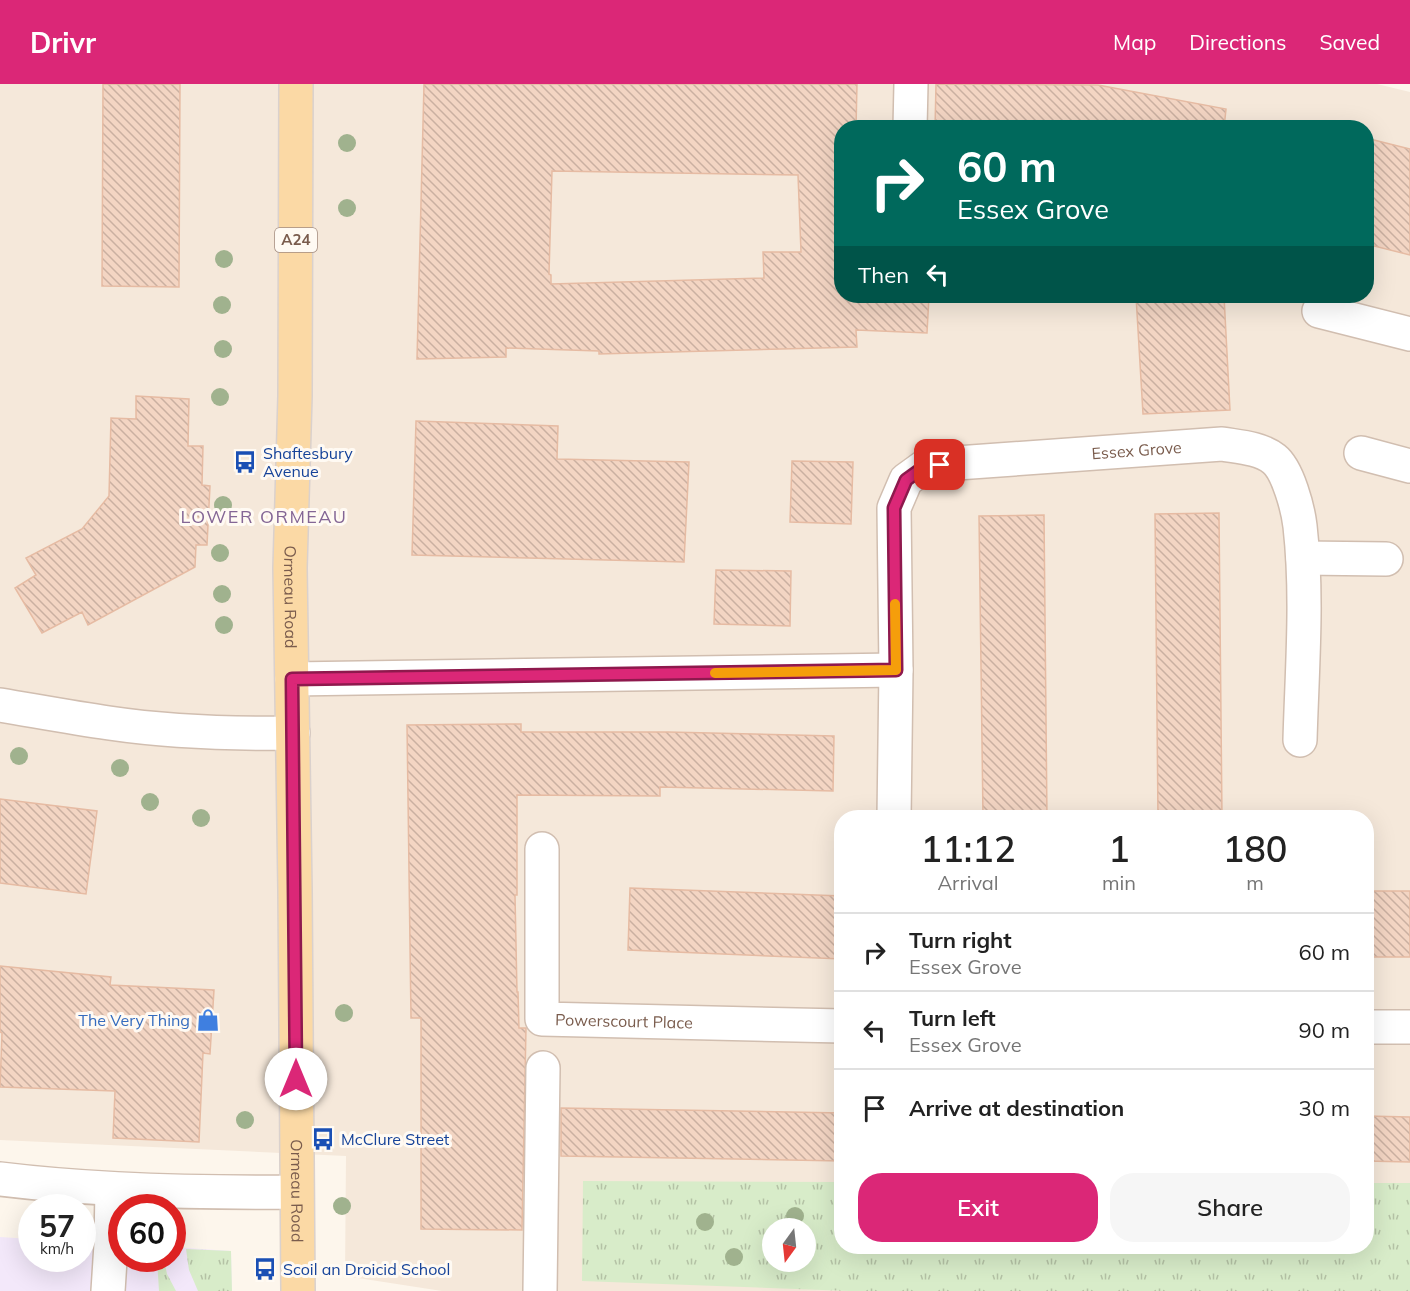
<!DOCTYPE html>
<html lang="en">
<head>
<meta charset="utf-8">
<style>
	:root { --surface:#fff; --page:#f6f6f6; --text:#222; --muted:#767676; --line:#e0e0e0; --accent:#db2777 }
	body { margin:0; font-family:Mulish,sans-serif; background:var(--page); color:var(--text); height:100vh; display:flex; flex-direction:column; font-size:22px; white-space:nowrap }
	* { box-sizing:border-box; margin:0 }
	p { font-size:20px; color:var(--muted) }
	.icon { flex:none; width:33px; height:33px; fill:none; stroke:currentColor; stroke-width:2; stroke-linecap:round; stroke-linejoin:round }
	.map { position:relative; flex:1; overflow:hidden }
	.side { position:absolute; left:834px; top:726px; width:540px; height:444px; display:flex; flex-direction:column; background:var(--surface); border-radius:24px; box-shadow:0 6px 24px #0002 }
	.side>* { flex:none }
	.hud { position:absolute; left:834px; top:36px; width:540px; height:183px; border-radius:24px; box-shadow:0 6px 24px #0002; background:#00695c; color:#fff; overflow:hidden }
	.needle { width:39px; rotate:195deg }
	.buttons { position:absolute; left:762px; top:1134px; display:grid; gap:12px }
	.buttons a { display:grid; place-items:center; width:54px; height:54px; border-radius:50%; background:var(--surface); box-shadow:0 6px 24px #0002; font-size:30px }
	.speed { position:absolute; left:18px; top:1110px; display:flex; gap:12px; font-size:30px; font-weight:700; text-align:center }
	.speed>* { display:grid; place-content:center; width:78px; height:78px; border-radius:50%; background:var(--surface); box-shadow:0 6px 24px #0002; line-height:1 }
	.speed small { font-size:15px; font-weight:400 }
	.speed .limit { border:9px solid #d22; background:#fff; color:#111 }
	.pin { position:absolute; display:grid; place-items:center; width:51px; height:51px; color:#fff; margin:-26px; border-radius:12px; box-shadow:0 3px 9px #0006 }
	.me { position:absolute; width:66px; margin:-33px; rotate:0deg; stroke-linejoin:round; filter:drop-shadow(0 0 4px #0008) }
	.turn { display:flex; align-items:center; gap:21px; height:126px; padding:0 24px; font-size:27px }
	.turn .icon { width:78px; height:78px; stroke-width:2.5 }
	.turn b { display:block; font-size:42px; line-height:51px }
	.then { display:flex; align-items:center; height:57px; padding:0 24px; background:#0003; gap:12px; font-size:22px }
	.eta { display:flex; justify-content:space-evenly; align-items:center; height:102px; text-align:center }
	.eta b { font-size:36px; font-weight:600; line-height:42px }
	.button { display:flex; gap:12px; margin-top:auto; padding:12px 24px }
	.button a { flex:1; height:69px; border-radius:24px; background:var(--accent); color:#fff; font-size:24px; font-weight:600; line-height:69px; text-align:center }
	.button a+a { background:var(--page); color:var(--text) }
	ul { padding:0; list-style:none }
	li { display:flex; align-items:center; gap:18px; height:78px; padding:0 24px; border-top:2px solid var(--line) }
	li div { flex:1 }
	li b { display:block; font-size:22px }
	li em { font-style:normal }
	header { display:flex; align-items:center; gap:36px; box-sizing:border-box; height:84px; padding:0 30px; background:var(--accent); color:#fff }
	header strong { font-size:28px }
	nav { display:flex; gap:33px; margin-inline-start:auto; font-size:21px }
	.map>svg:first-child { display:block }
	.residential { fill:#f5e8da; fill-rule:evenodd }
	.education { fill:#f3e8fa }
	.grass { fill:url(#grass-tufts); fill-rule:evenodd }
	.building { fill:url(#building-back-hatch); stroke:#e6bba3; stroke-width:1.5; fill-rule:evenodd }
	.lines { fill:none; stroke-linecap:round; stroke-linejoin:round }
	.minor-casing { stroke:#d1beb0; stroke-width:36 }
	.major-casing { stroke:#dad1cd; stroke-width:36 }
	.minor { stroke:#fff; stroke-width:33 }
	.major { stroke:#fbd9a5; stroke-width:33 }
	.tree { fill:#a0b28e }
	.route-casing { stroke:#8e194d; stroke-width:15 }
	.route { stroke:#db2777; stroke-width:10 }
	.slow { stroke:#f59e0b; stroke-width:10 }
	.labels { text-anchor:middle; stroke-width:6; stroke-linejoin:round; paint-order:stroke }
	.shield { fill:#fffaf3; stroke:#a28b7f; stroke-width:1.5 }
	.shield-label { font-size:15px; font-weight:bold; fill:#7a5c4d }
	.street-label { font-size:16px; fill:#7a5c4d; stroke:#fffaf3 }
	.transit-label { font-size:16px; fill:#164399; stroke:#fffaf3; text-anchor:start }
	.shop-label { font-size:16px; fill:#366cbe; stroke:#fffaf3; text-anchor:end }
	.neighbourhood-label { font-size:18px; letter-spacing:1.5px; fill:#846695; stroke:#fffaf3 }
</style>
</head>
<body>
<header>
<strong>Drivr</strong>
<nav><a>Map</a><a>Directions</a><a>Saved</a></nav>
</header>
<div class="map">
<svg width="1410" height="1207" viewBox="0 0 1410 1207">
	<defs>
		<pattern id="grass-tufts" width="24" height="20" patternUnits="userSpaceOnUse" patternTransform="scale(1.5)"><rect width="24" height="20" fill="#d8ecc9"/><path d="M3 7l-1-3M5 7V3M7 7l1-3M15 17l-1-3M17 17v-4M19 17l1-3" fill="none" stroke="#b4c2a5"/></pattern>
		<pattern id="building-back-hatch" width="6" height="6" patternUnits="userSpaceOnUse" patternTransform="scale(1.5)"><rect width="6" height="6" fill="#f3d5c3"/><path d="M-1 5l2 2M0 0l6 6M5-1l2 2" fill="none" stroke="#cab0a1"/></pattern>
	</defs>
	<rect width="100%" height="100%" fill="#fdf6ec"/>
	<path class="residential" d="M0 0H1377L1410 8V1207H442L345 1192 346 1072 0 1056ZM842 44H1366V212H842ZM842 734H1366V1162H842ZM772 1144H806V1178H772Z"/>
	<path class="education" d="M0 1153 31 1155 32 1174H82L83 1158 121 1161 122 1174H172L173 1163 231 1167 232 1207H0Z"/>
	<path class="grass" d="M583 1097 841 1098 842 1162H1366L1367 1099H1410V1207H849L582 1197ZM772 1144H806V1178H772Z
		M186 1165 231 1167 232 1207H198L189 1186Z
		M157 1175H164L167 1190 176 1207H159Z"/>
	<path class="building" d="M103 0H180L179 203 102 202Z
		M424 0H857L856 44H842V212H929L927 249 856 246 857 263 599 270V267L506 264V273L417 275ZM552 87 798 91 801 168H763L764 194 551 200V191L549 190Z
		M936 0 1098 1 1226 25 1224 44H935Z
		M1366 54 1410 65V171L1366 160Z
		M1136 212H1224L1230 326 1143 330Z
		M136 312 189 315 188 362H203L202 401 210 402 207 461H196L195 483 88 541 82 528 42 549 15 504 36 491 26 474 82 445 109 412 111 334 136 335Z
		M416 337 558 342 557 375 689 378 684 478 412 471Z
		M792 377 853 378 851 440 790 438Z
		M1219 429 1222 734H1158L1155 430Z
		M1044 431 1047 734H983L979 432Z
		M716 486 791 487 790 542 714 540Z
		M521 640V648H668L834 652 833 707 660 703V712L517 711V811H515L517 908H518L519 944H526L522 1146 421 1145V934H411L407 641Z
		M0 715 97 727 86 810 0 799Z
		M630 804 842 812V875L628 866Z
		M1366 807H1410V873H1366Z
		M0 882 111 893 110 901 214 906 210 970 203 969 199 1058 113 1054 115 1007 0 1003 2 949 0 948Z
		M561 1024 842 1029V1077L561 1072Z
		M1366 1032 1410 1033V1078L1366 1077Z"/>
	<g class="lines">
		<g class="minor-casing">
			<g id="minor">
				<path d="M910 44 911 0"/>
				<path d="M1319 227 1410 250"/>
				<path d="M1361 369 1410 382"/>
				<path d="M1303 474 1386 475"/>
				<path d="M292 595 896 586"/>
				<path d="M0 621C36 627 73 634 109 639 170 648 232 650 293 649"/>
				<path id="s1" d="M894 734 896 586 894 424 906 396 924 383 957 379 1222 360C1240 363 1260 364 1274 375 1288 386 1298 425 1300 442 1308 513 1302 585 1300 656"/>
				<path id="s2" d="M542 765V935L842 942"/>
				<path d="M1366 943H1410"/>
				<path d="M0 1095C98 1107 198 1109 296 1108"/>
				<path d="M108 1207 111 1160 112 1105"/>
				<path d="M540 1207 543 984"/>
			</g>
		</g>
		<g class="major-casing">
			<g id="major">
				<path id="s3" d="M296 0 295 312 290 484 295 806 298 1207"/>
			</g>
		</g>
		<use href="#minor" class="minor"/>
		<use href="#major" class="major"/>
	</g>
	<g class="tree">
		<circle cx="347" cy="59" r="9"/>
		<circle cx="347" cy="124" r="9"/>
		<circle cx="224" cy="175" r="9"/>
		<circle cx="222" cy="221" r="9"/>
		<circle cx="223" cy="265" r="9"/>
		<circle cx="220" cy="313" r="9"/>
		<circle cx="223" cy="421" r="9"/>
		<circle cx="220" cy="469" r="9"/>
		<circle cx="222" cy="510" r="9"/>
		<circle cx="224" cy="541" r="9"/>
		<circle cx="19" cy="672" r="9"/>
		<circle cx="120" cy="684" r="9"/>
		<circle cx="150" cy="718" r="9"/>
		<circle cx="201" cy="734" r="9"/>
		<circle cx="344" cy="929" r="9"/>
		<circle cx="245" cy="1036" r="9"/>
		<circle cx="342" cy="1122" r="9"/>
		<circle cx="795" cy="1132" r="9"/>
		<circle cx="705" cy="1138" r="9"/>
		<circle cx="734" cy="1173" r="9"/>
	</g>
	<g class="lines">
		<g class="route-casing">
			<path id="route" d="M296 995 292 595 896 586 894 424 906 396 924 383 940 381"/>
		</g>
		<use href="#route" class="route"/>
		<path class="slow" d="M715 589 896 586 895 520"/>
	</g>
	<defs>
		<g id="bus-bare" transform="scale(1.8)"><path d="M-5-6H5V4H4V6H2V4H-2V6H-4V4H-5ZM-3.5-4V0h7V-4ZM-3.5 1.2v1.5H-2V1.2ZM2 1.2v1.5H3.5V1.2Z" fill="#1a4fb4" stroke="#fffaf3" stroke-width="2.5" paint-order="stroke"/></g>
		<g id="shop-bare" transform="scale(1.8)"><path d="M-5-2.5h2.3a2.7 3.5 0 0 1 5.4 0H5L5.5 6h-11ZM-1.5-2.5h3a1.5 2.3 0 0 0-3 0Z" fill="#3f7fe0" stroke="#fffaf3" stroke-width="2.5" paint-order="stroke"/></g>
	</defs>
	<g fill-rule="evenodd">
		<use href="#bus-bare" x="245" y="378"/>
		<use href="#shop-bare" x="208" y="936"/>
		<use href="#bus-bare" x="323" y="1055"/>
		<use href="#bus-bare" x="265" y="1185"/>
	</g>
	<g class="labels">
		<rect class="shield" x="275" y="144" width="42" height="24" rx="4.5"/>
		<g class="shield-label">
			<text x="296" y="161">A24</text>
		</g>
		<g class="street-label">
			<text dy="6" stroke="none"><textPath href="#s1" startOffset="576">Essex Grove</textPath></text>
			<text dy="6" stroke="none"><textPath href="#s3" startOffset="513">Ormeau Road</textPath></text>
			<text dy="6" stroke="none"><textPath href="#s2" startOffset="252">Powerscourt Place</textPath></text>
			<text dy="6" stroke="none"><textPath href="#s3" startOffset="1107">Ormeau Road</textPath></text>
		</g>
		<g class="transit-label">
			<text x="263" y="375">Shaftesbury<tspan x="263" dy="18">Avenue</tspan></text>
			<text x="341" y="1061">McClure Street</text>
			<text x="283" y="1191">Scoil an Droicid School</text>
		</g>
		<g class="shop-label">
			<text x="190" y="942">The Very Thing</text>
		</g>
		<g class="neighbourhood-label">
			<text x="264" y="439">LOWER ORMEAU</text>
		</g>
	</g>
</svg>
<div class="buttons">
<a><svg class="needle" viewBox="-14 -14 28 28"><path d="M0-13l5 13h-10z" fill="#e53935"/><path d="M0 13l5-13h-10z" fill="#767676"/></svg></a>
</div>
<div class="speed"><div>57<small>km/h</small></div><div class="limit">60</div></div>
<div class="pin" style="left:940px;top:381px;background:#d93025"><svg class="icon" aria-label="arrive" viewBox="0 0 24 24"><path d="M6 21V4h12l-3 4 3 4H6"/></svg></div>
<svg class="me" style="left:296px;top:995px" viewBox="-20 -20 40 40"><circle r="19" fill="#fff"/><path d="M0-13L10 11 0 6-10 11z" fill="#db2777"/></svg>
<div class="hud">
<div class="turn"><svg class="icon" aria-label="right" viewBox="0 0 24 24"><path d="M7 20v-9h11M14 6l5 5-5 5"/></svg><div><b>60 m</b>Essex Grove</div></div>
<div class="then">Then<svg class="icon" aria-label="left" viewBox="0 0 24 24"><path d="M17 20v-9H6M10 6l-5 5 5 5"/></svg></div>
</div>
<section class="side">
<div class="eta">
<div><b>11:12</b><p>Arrival</p></div>
<div><b>1</b><p>min</p></div>
<div><b>180</b><p>m</p></div>
</div>
<ul>
<li><svg class="icon" aria-label="right" viewBox="0 0 24 24"><path d="M7 20v-9h11M14 6l5 5-5 5"/></svg><div><b>Turn right</b><p>Essex Grove</p></div><em>60 m</em></li>
<li><svg class="icon" aria-label="left" viewBox="0 0 24 24"><path d="M17 20v-9H6M10 6l-5 5 5 5"/></svg><div><b>Turn left</b><p>Essex Grove</p></div><em>90 m</em></li>
<li><svg class="icon" aria-label="arrive" viewBox="0 0 24 24"><path d="M6 21V4h12l-3 4 3 4H6"/></svg><div><b>Arrive at destination</b></div><em>30 m</em></li>
</ul>
<div class="button"><a>Exit</a><a>Share</a></div>
</section>
</div>
</body>
</html>
